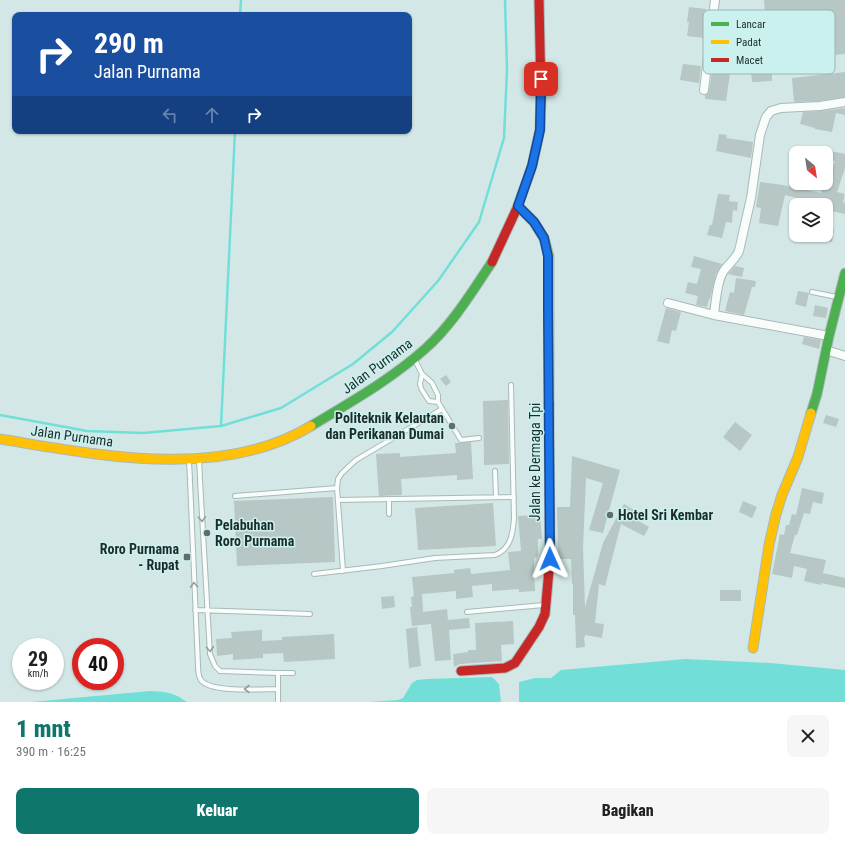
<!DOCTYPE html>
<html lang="id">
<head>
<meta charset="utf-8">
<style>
	:root { --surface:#fff; --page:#f6f6f6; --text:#202124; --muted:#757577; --accent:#0f766e }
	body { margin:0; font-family:"Roboto Condensed",sans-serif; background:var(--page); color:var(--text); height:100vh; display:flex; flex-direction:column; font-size:15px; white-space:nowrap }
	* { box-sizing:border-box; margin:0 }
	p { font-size:13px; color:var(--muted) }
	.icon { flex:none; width:22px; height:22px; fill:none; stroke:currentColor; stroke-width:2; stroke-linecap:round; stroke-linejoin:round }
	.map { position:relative; height:702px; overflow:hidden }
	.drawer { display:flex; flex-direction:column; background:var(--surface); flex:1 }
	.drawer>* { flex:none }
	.guide { position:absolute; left:12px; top:12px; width:400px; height:122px; border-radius:8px; box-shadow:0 1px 3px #0004; background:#1a4fa0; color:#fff; overflow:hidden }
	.needle { width:26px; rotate:150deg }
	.controls { position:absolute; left:789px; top:146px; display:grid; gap:8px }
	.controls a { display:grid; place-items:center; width:44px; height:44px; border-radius:8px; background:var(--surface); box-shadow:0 1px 3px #0004; font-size:20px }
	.speed { position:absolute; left:12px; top:638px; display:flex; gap:8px; font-size:20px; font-weight:700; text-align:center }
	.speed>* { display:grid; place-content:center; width:52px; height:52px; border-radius:50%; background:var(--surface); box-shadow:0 1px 3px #0004; line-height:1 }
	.speed small { font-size:10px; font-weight:400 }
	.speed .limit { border:6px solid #d22; background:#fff; color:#111 }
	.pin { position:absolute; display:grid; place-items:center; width:34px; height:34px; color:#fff; margin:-17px; border-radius:8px; box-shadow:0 2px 6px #0006 }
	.me { position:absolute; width:44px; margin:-22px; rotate:359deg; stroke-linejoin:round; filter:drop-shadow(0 0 3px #0008) }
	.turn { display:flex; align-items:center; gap:14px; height:84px; padding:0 16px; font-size:18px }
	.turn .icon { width:52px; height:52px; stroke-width:2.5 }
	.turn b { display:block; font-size:28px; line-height:34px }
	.lanes { display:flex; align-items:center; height:38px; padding:0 16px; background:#0003; justify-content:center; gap:20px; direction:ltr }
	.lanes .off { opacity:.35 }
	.round { display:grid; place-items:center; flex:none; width:42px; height:42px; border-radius:8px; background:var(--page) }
	.head { display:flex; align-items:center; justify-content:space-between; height:68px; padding:0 16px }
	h1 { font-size:24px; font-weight:800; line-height:30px; color:var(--accent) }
	.cta { display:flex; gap:8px; margin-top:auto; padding:8px 16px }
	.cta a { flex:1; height:46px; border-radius:8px; background:var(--accent); color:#fff; font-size:16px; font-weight:800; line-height:46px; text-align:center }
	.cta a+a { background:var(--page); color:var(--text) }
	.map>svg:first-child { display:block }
	.water { fill:#71dfd8 }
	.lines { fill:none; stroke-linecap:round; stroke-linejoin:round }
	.stream { stroke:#71dfd8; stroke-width:2.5 }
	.building { fill:#b6c7c5 }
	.lane-casing { stroke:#a8b9b7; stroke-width:6 }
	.street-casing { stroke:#a8b9b7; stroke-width:10 }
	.fast-casing { stroke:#a8b9b7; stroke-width:11 }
	.slow-casing { stroke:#a8b9b7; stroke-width:11 }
	.jam-casing { stroke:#a8b9b7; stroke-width:11 }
	.lane { stroke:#f8fcfb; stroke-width:4 }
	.street { stroke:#f8fcfb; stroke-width:8 }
	.fast { stroke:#4caf50; stroke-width:9 }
	.slow { stroke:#ffc107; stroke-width:9 }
	.jam { stroke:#c62828; stroke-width:9 }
	.oneway { stroke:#959e9d }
	.route-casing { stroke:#114b97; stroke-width:10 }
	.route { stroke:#1a73e8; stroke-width:7 }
	.poi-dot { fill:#5d6e6c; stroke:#caf1ee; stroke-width:1.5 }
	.labels { text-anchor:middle; stroke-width:3; stroke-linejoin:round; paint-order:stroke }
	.street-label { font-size:14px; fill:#1d2c2b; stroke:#caf1ee }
	.poi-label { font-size:14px; font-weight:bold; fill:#1d2c2b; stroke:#caf1ee; text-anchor:end }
	.key { fill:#caf1ee; stroke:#96b6b4; stroke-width:1 }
	.key-label { font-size:11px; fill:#1d2c2b }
</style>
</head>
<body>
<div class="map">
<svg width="845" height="702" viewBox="0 0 845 702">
	<rect width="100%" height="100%" fill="#d3e8e6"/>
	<path class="water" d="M685 659 770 663 845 670V702H519V682L535 678H551L561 670Z
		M492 677 499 684 501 702H370L398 700 403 698 412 683 417 680 427 679Z
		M150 691C167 692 173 692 187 702H31Z"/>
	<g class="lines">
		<path class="stream" d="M240 15 241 0
			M0 415 87 431 143 433 221 426 281 408 353 364 392 332 438 281 479 222 504 138 507 69 505 0
			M221 426 235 131"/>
	</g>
	<path class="building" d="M764 0H845V54L804 58 800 11 780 12V14L765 15Z
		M689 7 706 9 705 38 687 36 689 22H687Z
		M683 64 701 66 699 83 680 80Z
		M772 68V81L752 82 751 69Z
		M712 72 730 74 726 101 705 99V95L709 91Z
		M845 72V97L819 101 794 102 792 78Z
		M845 108V115L836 113 832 132 815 129V128L800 124 803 112 820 111Z
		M719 134 727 135 726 138 753 142 751 158 716 151Z
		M826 150 845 154V168L837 192 845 194 843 202 845 204V214L827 210 828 205H803L796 203 797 198 785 195 778 226 759 223 761 208 756 207 760 182 783 185 821 193 824 183H826V176L829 177 835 161 826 160Z
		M718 194 730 195 729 201 738 202 737 211 733 210 732 223 726 222 722 238 707 235 710 225H712Z
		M826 228 834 229 832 242 811 238V235H826Z
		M694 256 722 264 716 274 710 299H709L707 307 696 305 698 296 685 293 688 282 697 284 701 269 691 267Z
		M735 266 744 268 742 277 728 274Z
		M736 278 756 281 755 287H752L744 315 725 311 730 292 734 293Z
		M798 291 809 293 806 307 795 304Z
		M815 305 828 308 826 318 813 316Z
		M666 308 681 312 676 331 672 330 669 344 657 341Z
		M804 337 821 340 819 349 802 344Z
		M446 375 451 382 446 386 440 379Z
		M508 400 509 464 484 465 483 401Z
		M826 415 839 419 836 427 823 423Z
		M735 422 752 435 740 451 723 437Z
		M471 442 473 479 457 480V475L401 479 402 495 379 496 376 454 400 453V457L456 453 455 443Z
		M572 456 620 470 603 533 589 530 603 483 586 478 583 548 585 607 603 543 624 504 634 510 630 516 649 527 644 536 621 524 605 586 599 584 595 623 604 624 602 638 585 635V637H584L585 647 576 648 575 615H573V584H572L571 559H558L557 507H570Z
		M802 488 824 493 822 504 813 502 810 514 804 513 797 535H795L790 553 826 560 823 573 845 578V588L821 583V585L804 581 807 569 794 566 792 578 772 574 780 534 784 535 786 525H789L792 514 796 515Z
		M333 497 335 562 237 566 234 501Z
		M743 501 757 507 752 518 739 512Z
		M493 503 496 546 418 550 415 508Z
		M540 515 542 539H538V557L534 558 535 591 519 592V589L492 591V584L472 586 473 597 456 599V591L422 594 423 612 447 609 448 620 469 618 470 628 449 630 451 660 435 661 431 624 412 626 410 607H412L411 597 414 596 412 577 454 573V570L470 568 471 574 510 570 508 552 521 551 518 516Z
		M720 590H741V601H720Z
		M394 596 395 607 382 609 381 597Z
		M513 621 514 644 501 645 502 661 460 664 454 667 453 654 468 652V650H476L475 623Z
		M417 627 421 666 409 668 406 629Z
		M262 630V641L282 640V637L334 634 335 659 284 662 283 653 263 654V658L233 660V654L217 656 216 639 232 638 231 632Z"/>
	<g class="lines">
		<g class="lane-casing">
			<path id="lane" d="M812 292 837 297
				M415 360 422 374
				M421 388 420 384 422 374 431 382
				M422 390 429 401 438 402V395L432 383
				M438 402 461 440 479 438
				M199 460 200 478
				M189 462 190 479
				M495 471 496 497
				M190 481 198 665C198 670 198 676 201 680 210 693 262 689 278 689V673L220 671 215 666 210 654 200 480
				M235 496 337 488
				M338 500 514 497
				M389 514V499
				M343 571 337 488 338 479 342 473 356 460 442 409
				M314 574 382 566 435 558 495 555C511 549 513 533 514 518L511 385
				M195 610 310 614
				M467 612 544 605
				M278 673H293
				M278 689V702"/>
		</g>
		<g class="street-casing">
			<path id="street" d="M704 90 715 0
				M668 303 714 315 829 336
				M714 315C715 305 718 280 723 272 728 264 735 260 739 251L751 198 760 135 766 117 771 111 781 108 820 106 845 102
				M826 350 845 356"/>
		</g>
		<g class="fast-casing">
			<path id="fast" d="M811 413 817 394 829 336 845 273
				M311 426C351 402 390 380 425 349 452 325 472 292 492 262"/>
		</g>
		<g class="slow-casing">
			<path id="slow" d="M518 206 534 222 544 238 549 256V403
				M0 439C99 455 220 481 311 426
				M753 648 769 545 776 514 782 495 798 457 811 413"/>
		</g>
		<g class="jam-casing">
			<path id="jam" d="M492 262 518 206 532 166 540 130 541 94 539 0
				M461 671 505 668 515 663 539 627 545 614 550 559 549 403"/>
		</g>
		<use href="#lane" class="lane"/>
		<use href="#street" class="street"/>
		<use href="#fast" class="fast"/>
		<use href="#slow" class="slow"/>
		<use href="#jam" class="jam"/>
	</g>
	<defs><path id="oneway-chevron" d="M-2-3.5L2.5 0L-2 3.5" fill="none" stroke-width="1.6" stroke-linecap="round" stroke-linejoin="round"/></defs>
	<g class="oneway">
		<use href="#oneway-chevron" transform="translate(202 519) rotate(87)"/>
		<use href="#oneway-chevron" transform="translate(194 585) rotate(-93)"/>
		<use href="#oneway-chevron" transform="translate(210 649) rotate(85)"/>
		<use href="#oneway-chevron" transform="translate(247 689) rotate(-180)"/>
	</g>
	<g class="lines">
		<g class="route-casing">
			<path id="route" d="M541 79 540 130 532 166 518 206 534 222 544 238 548 256V311L550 559"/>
		</g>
		<use href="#route" class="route"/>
	</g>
	<g class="poi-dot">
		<circle cx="452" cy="426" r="4"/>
		<circle cx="610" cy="515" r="4"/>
		<circle cx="207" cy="533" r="4"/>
		<rect x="183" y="553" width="8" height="8" rx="2"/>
	</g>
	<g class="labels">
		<g class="street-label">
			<text transform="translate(377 366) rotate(-36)" y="5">Jalan Purnama</text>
			<text transform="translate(72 436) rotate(8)" y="5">Jalan Purnama</text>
			<text transform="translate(535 462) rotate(-90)" y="5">Jalan ke Dermaga Tpi</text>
		</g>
		<g class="poi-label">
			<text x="444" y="423">Politeknik Kelautan<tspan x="444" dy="16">dan Perikanan Dumai</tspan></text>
			<text x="618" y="520" text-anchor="start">Hotel Sri Kembar</text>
			<text x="215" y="530" text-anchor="start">Pelabuhan<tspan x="215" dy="16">Roro Purnama</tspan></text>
			<text x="179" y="554">Roro Purnama<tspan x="179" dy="16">- Rupat</tspan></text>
		</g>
	</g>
	<rect x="703" y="10" width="132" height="64" rx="6" class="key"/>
	<rect x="711" y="22" width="18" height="4" fill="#4caf50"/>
	<rect x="711" y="40" width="18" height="4" fill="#ffc107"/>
	<rect x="711" y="58" width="18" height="4" fill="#c62828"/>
	<g class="key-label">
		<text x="736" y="28">Lancar</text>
		<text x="736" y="46">Padat</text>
		<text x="736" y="64">Macet</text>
	</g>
</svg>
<div class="controls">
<a><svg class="needle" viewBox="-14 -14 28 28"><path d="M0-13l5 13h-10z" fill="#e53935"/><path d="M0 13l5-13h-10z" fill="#757577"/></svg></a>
<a><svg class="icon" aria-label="layers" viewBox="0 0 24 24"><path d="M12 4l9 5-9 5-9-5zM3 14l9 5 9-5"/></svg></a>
</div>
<div class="speed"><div>29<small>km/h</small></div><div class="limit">40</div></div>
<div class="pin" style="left:541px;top:79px;background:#d93025"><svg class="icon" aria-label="arrive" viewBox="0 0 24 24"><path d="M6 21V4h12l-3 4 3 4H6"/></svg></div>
<svg class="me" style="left:550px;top:559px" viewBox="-20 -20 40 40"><path d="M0-17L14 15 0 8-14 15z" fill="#1a73e8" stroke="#fff" stroke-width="4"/></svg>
<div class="guide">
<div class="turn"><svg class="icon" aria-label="right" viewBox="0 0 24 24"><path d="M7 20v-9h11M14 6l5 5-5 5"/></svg><div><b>290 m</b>Jalan Purnama</div></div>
<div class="lanes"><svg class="icon off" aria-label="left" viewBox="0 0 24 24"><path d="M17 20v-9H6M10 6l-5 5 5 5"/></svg><svg class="icon off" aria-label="ahead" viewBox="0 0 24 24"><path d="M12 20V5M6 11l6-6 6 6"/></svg><svg class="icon" aria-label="right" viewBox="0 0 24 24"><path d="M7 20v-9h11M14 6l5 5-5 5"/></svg></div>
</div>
</div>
<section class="drawer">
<div class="head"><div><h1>1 mnt</h1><p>390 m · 16:25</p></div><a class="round"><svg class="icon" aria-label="close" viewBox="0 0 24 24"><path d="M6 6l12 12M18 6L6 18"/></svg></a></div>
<div class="cta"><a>Keluar</a><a>Bagikan</a></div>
</section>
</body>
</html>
